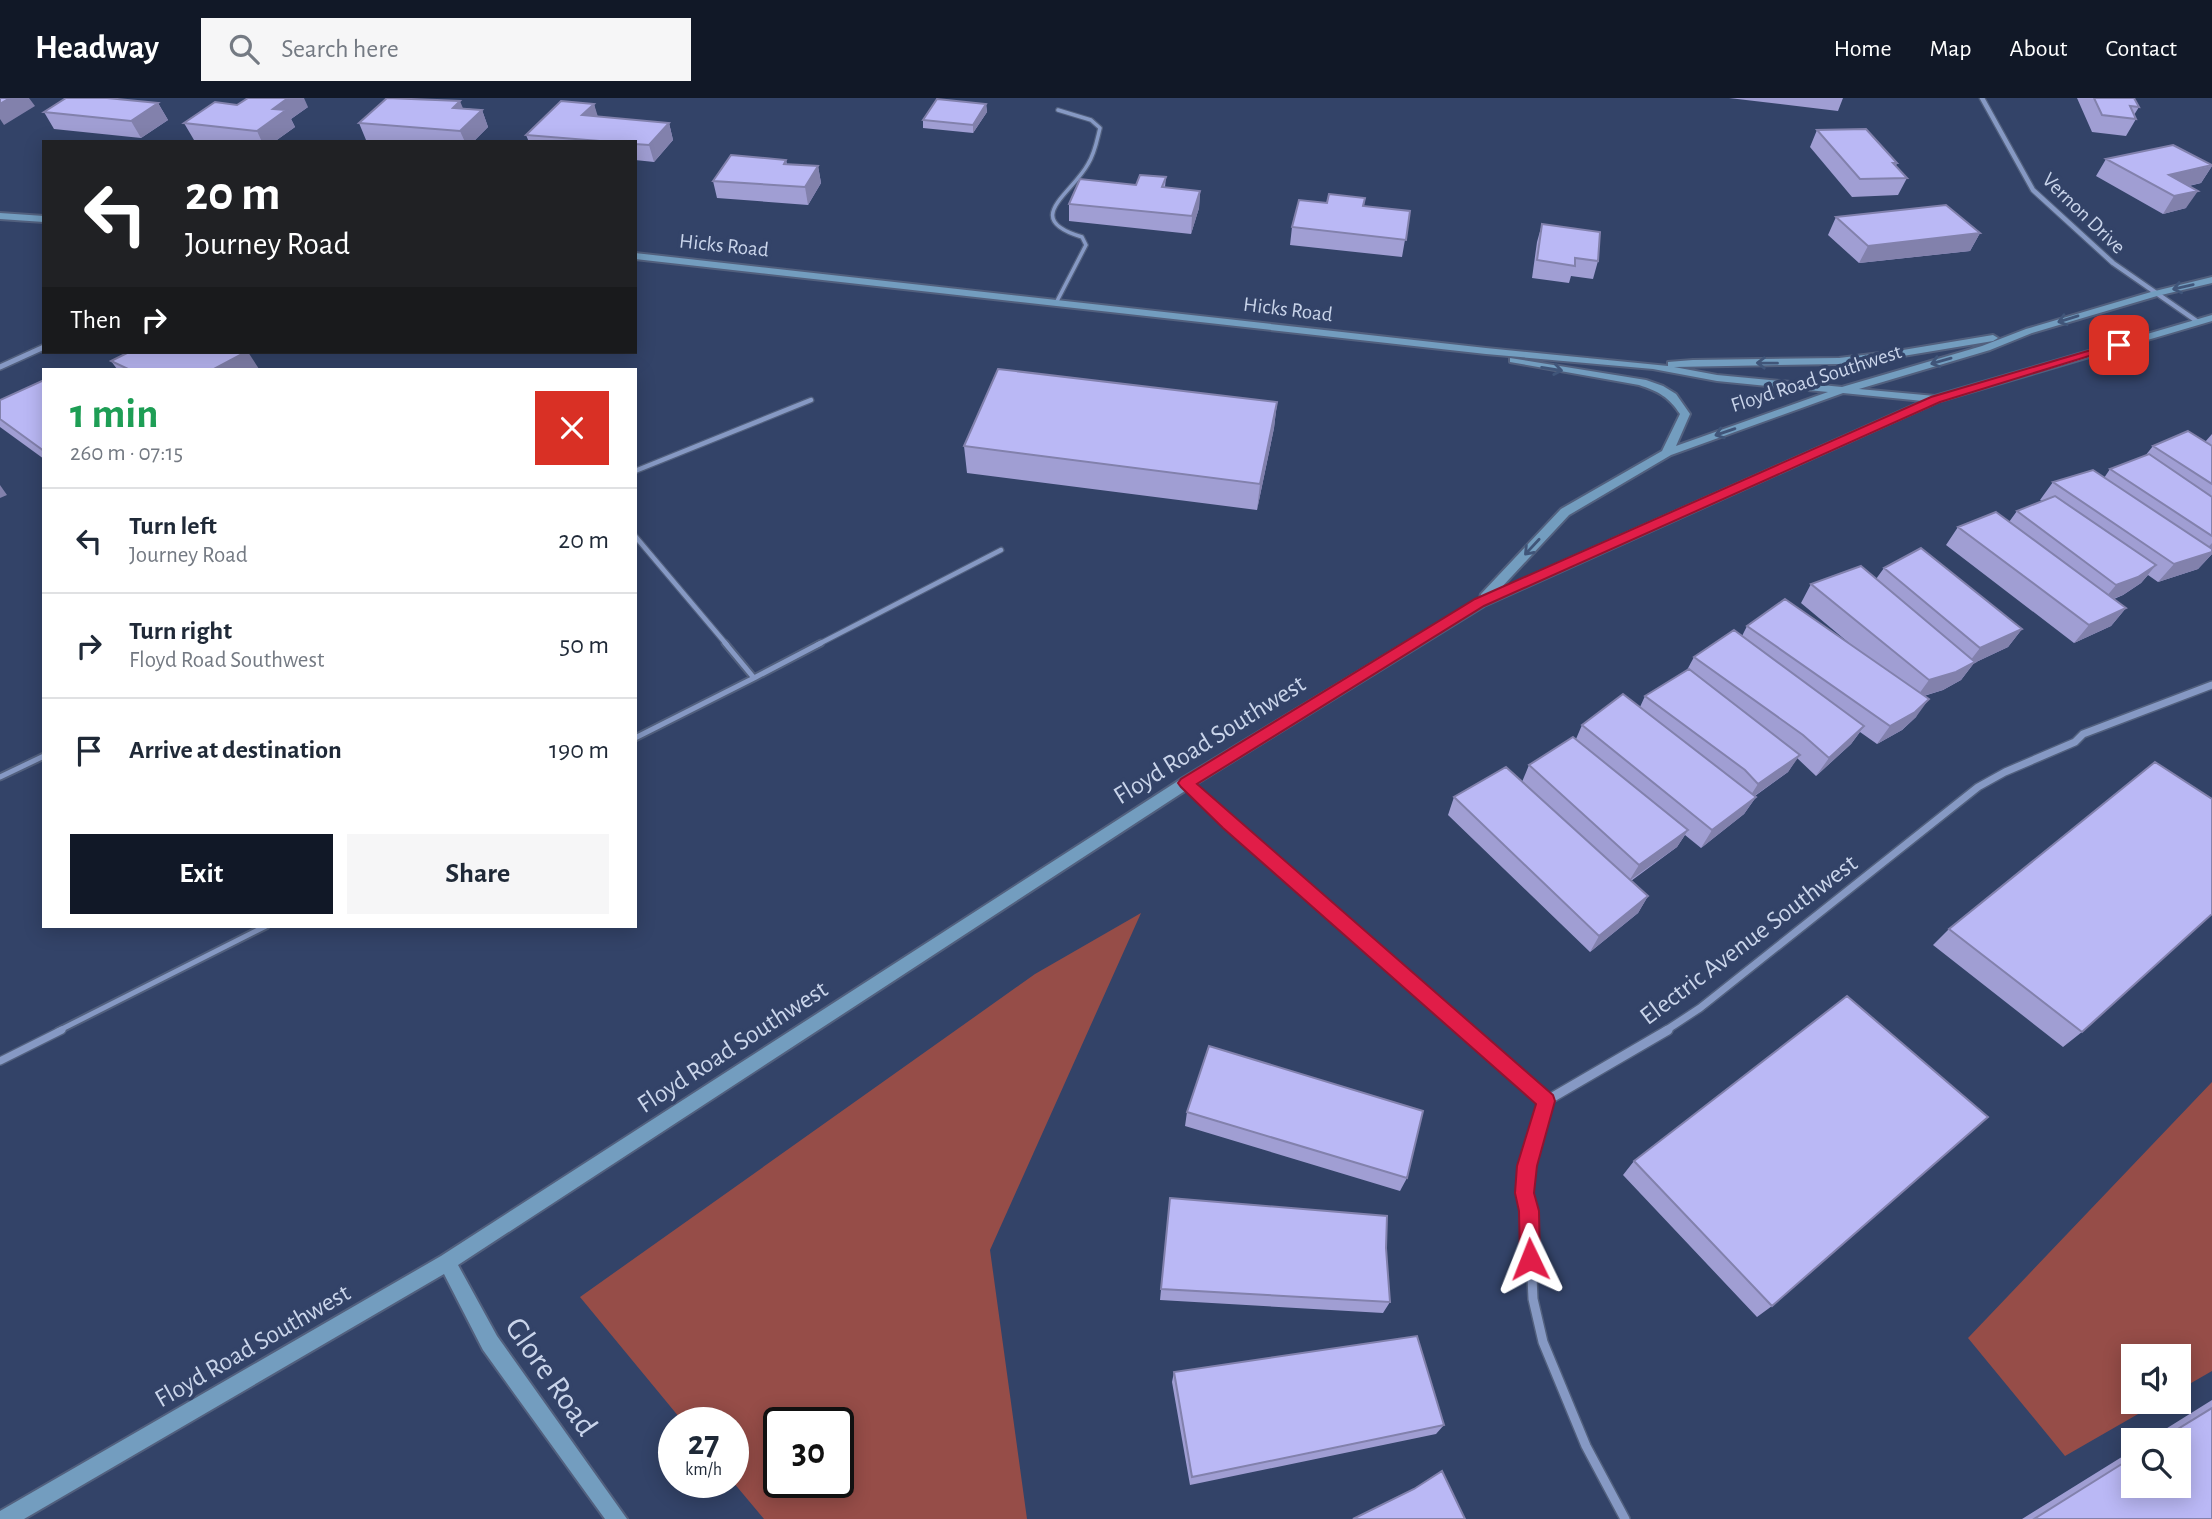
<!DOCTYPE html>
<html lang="en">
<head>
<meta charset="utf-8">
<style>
	:root { --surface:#fff; --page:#f6f6f7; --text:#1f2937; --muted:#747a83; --line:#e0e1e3; --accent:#111827 }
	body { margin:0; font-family:"Alegreya Sans",sans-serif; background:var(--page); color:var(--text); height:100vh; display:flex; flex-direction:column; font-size:26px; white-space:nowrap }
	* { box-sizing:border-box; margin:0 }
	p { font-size:23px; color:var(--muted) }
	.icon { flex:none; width:38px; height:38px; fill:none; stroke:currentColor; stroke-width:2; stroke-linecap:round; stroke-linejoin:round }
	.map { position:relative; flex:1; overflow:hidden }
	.drawer { position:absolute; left:42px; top:270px; width:595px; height:560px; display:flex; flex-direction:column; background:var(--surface); border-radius:0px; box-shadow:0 4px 18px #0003 }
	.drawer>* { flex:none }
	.top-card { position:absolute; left:42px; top:42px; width:595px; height:214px; border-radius:0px; box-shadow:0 4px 18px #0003; background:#202124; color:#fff; overflow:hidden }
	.controls { position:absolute; left:2121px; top:1246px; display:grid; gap:14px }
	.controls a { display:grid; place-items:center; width:70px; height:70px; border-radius:0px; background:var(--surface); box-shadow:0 4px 18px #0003; font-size:35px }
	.speed { position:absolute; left:658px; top:1309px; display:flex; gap:14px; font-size:35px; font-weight:700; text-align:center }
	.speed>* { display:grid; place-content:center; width:91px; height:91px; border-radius:50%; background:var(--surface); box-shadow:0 4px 18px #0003; line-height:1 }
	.speed small { font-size:18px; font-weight:400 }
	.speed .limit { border:4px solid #111; border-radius:10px; background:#fff; color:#111 }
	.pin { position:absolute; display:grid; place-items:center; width:60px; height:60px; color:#fff; margin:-30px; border-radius:14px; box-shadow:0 4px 10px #0006 }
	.me { position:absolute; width:77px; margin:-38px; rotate:358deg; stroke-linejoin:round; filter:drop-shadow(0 0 5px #0008) }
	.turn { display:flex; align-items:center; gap:24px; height:147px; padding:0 28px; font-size:32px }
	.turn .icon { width:91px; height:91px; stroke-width:2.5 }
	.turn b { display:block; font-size:49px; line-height:60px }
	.then { display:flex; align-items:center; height:66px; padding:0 28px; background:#0003; gap:14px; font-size:26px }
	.round { display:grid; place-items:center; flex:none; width:74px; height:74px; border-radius:0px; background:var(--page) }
	.headline { display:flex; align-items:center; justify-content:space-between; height:119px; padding:0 28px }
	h1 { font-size:42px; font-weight:600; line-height:52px; color:#1e9e55 }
	.primary-button { display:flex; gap:14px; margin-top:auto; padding:14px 28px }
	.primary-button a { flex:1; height:80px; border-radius:0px; background:var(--accent); color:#fff; font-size:28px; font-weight:600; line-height:80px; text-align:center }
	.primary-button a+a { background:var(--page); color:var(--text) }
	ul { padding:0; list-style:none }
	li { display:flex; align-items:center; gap:21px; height:105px; padding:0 28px; border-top:2px solid var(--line) }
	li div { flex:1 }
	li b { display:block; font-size:26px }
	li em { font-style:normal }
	header { display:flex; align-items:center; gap:42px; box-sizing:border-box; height:98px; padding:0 35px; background:var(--accent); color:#fff }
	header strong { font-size:33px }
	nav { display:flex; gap:38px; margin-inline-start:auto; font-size:24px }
	.search { width:490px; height:63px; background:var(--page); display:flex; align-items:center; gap:18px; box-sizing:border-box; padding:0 24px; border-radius:0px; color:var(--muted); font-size:26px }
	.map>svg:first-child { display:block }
	.green { fill:#964d48; fill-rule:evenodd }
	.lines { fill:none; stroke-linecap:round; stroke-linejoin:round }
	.lane-far3-casing { stroke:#52607e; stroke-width:6 }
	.lane-far2-casing { stroke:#52607e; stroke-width:7 }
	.lane-far1-casing { stroke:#52607e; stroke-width:9 }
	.lane-casing { stroke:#52607e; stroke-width:10 }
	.street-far3-casing { stroke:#52607e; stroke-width:7 }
	.street-far2-casing { stroke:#52607e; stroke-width:8 }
	.street-far1-casing { stroke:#52607e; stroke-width:10 }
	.street-casing { stroke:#52607e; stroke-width:12 }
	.secondary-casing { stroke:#52607e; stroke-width:4 }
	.lane-far3 { stroke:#8699c4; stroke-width:3.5 }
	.lane-far2 { stroke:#8699c4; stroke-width:4.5 }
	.lane-far1 { stroke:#8699c4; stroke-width:5 }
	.lane { stroke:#8699c4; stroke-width:7 }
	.street-far3 { stroke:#8699c4; stroke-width:4.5 }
	.street-far2 { stroke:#8699c4; stroke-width:5 }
	.street-far1 { stroke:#8699c4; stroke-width:7 }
	.street { stroke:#8699c4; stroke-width:9 }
	.secondary { fill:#739dbf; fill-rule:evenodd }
	.wall { fill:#a09ed3 }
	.shaded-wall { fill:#8281ac }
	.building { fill:#bab8f5; stroke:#8281ac; stroke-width:2 }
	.oneway { stroke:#405579 }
	.route { fill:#e11d48; stroke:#92132f; stroke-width:2 }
	.labels { text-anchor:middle; stroke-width:7; stroke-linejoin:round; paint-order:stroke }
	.far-street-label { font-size:21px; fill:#c9d4ea; stroke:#334368 }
	.street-label { font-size:26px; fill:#c9d4ea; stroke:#334368 }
	.near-street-label { font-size:32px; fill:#c9d4ea; stroke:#334368 }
</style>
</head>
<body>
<header>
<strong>Headway</strong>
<div class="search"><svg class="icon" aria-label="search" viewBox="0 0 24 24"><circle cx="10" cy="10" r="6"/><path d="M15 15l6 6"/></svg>Search here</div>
<nav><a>Home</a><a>Map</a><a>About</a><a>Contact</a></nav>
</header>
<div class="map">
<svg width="2212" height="1421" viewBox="0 0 2212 1421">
	<rect width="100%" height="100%" fill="#334368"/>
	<path class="green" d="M1141 815 990 1152 1027 1421H764L733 1384V1325H684L580 1199 1035 876ZM779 1325H838V1384H779Z
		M2212 984V1273L2179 1292V1258H2133V1304H2159L2065 1358 1968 1240Z"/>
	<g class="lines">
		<g class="lane-far3-casing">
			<path id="lane-far3" d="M1056 205 1086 147 1082 139C1021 121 1071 97 1088 66 1095 55 1097 42 1100 30L1091 22 1058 12"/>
		</g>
		<g class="lane-far2-casing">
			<path id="lane-far2" d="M635 373 811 302
				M635 438 727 547
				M817 547 1001 452"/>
		</g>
		<g class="lane-far1-casing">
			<path id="lane-far1" d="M725 545 754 580 821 545
				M635 640 754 580
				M0 679 44 658
				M58 933 266 828"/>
		</g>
		<g class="lane-casing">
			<path id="lane" d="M0 963 62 932"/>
		</g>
		<g class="street-far3-casing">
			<path id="street-far3" d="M1982 0 2033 92 2113 165 2198 224"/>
		</g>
		<g class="street-far2-casing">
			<path id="street-far2" d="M0 269 44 249"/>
		</g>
		<g class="street-far1-casing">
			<path id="street-far1" d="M1186 685 1467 933
				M1665 933 1700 910 1978 689 2005 674 2075 644 2083 636 2212 587"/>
		</g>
		<g class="street-casing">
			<path id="street" d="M1465 932 1546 1003
				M1625 1421 1586 1348 1543 1244 1533 1201 1529 1113 1525 1095 1527 1068 1546 1003 1668 932"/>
		</g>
		<g class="secondary-casing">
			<path id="secondary" d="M0 115 44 118V124L0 121Z
				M635 155 1486 250 1668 268V264L1693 262 1839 260 1897 253 1993 237 1998 240 1993 243 1897 259 1839 266 1674 269 1717 277 1842 289 1982 248 2026 231 2151 194 2212 179V185L2157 198 2032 235 1990 252 1859 291 1935 298 2212 217V223L1940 303 1484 508 1191 689 458 1167 497 1238 627 1421H605L483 1252 444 1176 24 1421H0V1413L441 1158 1181 681 1480 500 1481 496 1561 411 1662 353 1680 316C1669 299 1658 293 1639 287L1510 264V260L1646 282 1663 288 1676 296 1690 316 1676 348 1828 294 1717 283 1653 271 1486 256 635 161ZM1843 295 1923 303 1499 492 1569 417 1671 357Z"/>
		</g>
		<use href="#lane-far3" class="lane-far3"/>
		<use href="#lane-far2" class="lane-far2"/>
		<use href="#lane-far1" class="lane-far1"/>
		<use href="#lane" class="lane"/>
		<use href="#street-far3" class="street-far3"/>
		<use href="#street-far2" class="street-far2"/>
		<use href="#street-far1" class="street-far1"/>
		<use href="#street" class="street"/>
		<use href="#secondary" class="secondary"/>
	</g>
	<path class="wall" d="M1729 0H1843L1838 13Z
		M2077 0H2134L2139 9 2134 17 2136 21 2126 38 2092 34Z
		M158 5 168 22 141 40 54 31 44 14Z
		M594 6 597 19 669 25 673 42 654 64 635 62V44H529L526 37Z
		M986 6 987 14 973 35 923 30V22Z
		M237 7 308 9 291 21 295 29 274 44H211L194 42 184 25Z
		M463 10 482 12 488 29 473 44H391L366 42 359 25Z
		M1817 32 1897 65 1896 68 1907 80 1898 97 1852 99 1810 49Z
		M2106 61 2212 67V68L2201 85 2189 88 2186 110 2163 116 2096 78Z
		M786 62 787 66 818 68 821 85 808 107 717 100 713 83Z
		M1166 79 1165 89 1200 93 1199 110 1191 136 1069 123V106Z
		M1365 100 1364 108 1410 113 1402 159 1290 147 1292 129 1327 105Z
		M1836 119 1980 135 1970 153 1859 165 1828 137Z
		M1542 126 1598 163 1593 181 1571 178 1569 185 1532 180 1537 144Z
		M111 263 259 271H117Z
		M44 282V361L0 329V302Z
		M1277 304 1274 330 1257 412 967 375 964 348Z
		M2212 336V456L2198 471 2158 484 2148 477 2141 485 2123 497 2114 501 2126 510 2111 528 2074 545 1946 447 1958 429 2009 424 2017 413 2042 403 2040 402 2053 384 2104 380 2110 371 2145 358 2153 348 2205 344Z
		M1884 470 2022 531 2008 549 1974 565 1961 582 1943 592 1924 598 1916 619 1902 632 1877 646 1860 634 1851 646 1816 678 1797 660 1788 674 1755 698 1756 699 1744 716 1701 750 1685 737 1677 749 1631 783 1648 798 1638 815 1590 854 1448 717 1454 699 1522 684 1529 667 1576 641 1582 627 1640 609 1645 598 1687 572 1694 559 1742 538 1747 528 1855 550 1801 505 1811 486 1876 481Z
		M1949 831 2082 934 2063 949 1933 847Z
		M1187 1014 1407 1080 1400 1093 1185 1028Z
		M1634 1063 1772 1208 1757 1219 1623 1077Z
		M1170 1100 1386 1150 1390 1204 1383 1215 1160 1202Z
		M1174 1274 1444 1327 1436 1336 1190 1387 1172 1284Z
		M2212 1302V1421H2022L2133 1352V1388L2179 1342H2148Z"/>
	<path class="shaded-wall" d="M10 0H29L35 8 4 27 0 21V6Z
		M288 0H304L308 9 291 21 295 29 274 44H262L257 33 273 11Z
		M460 3 467 20 453 10Z
		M158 5 168 22 141 40 131 23Z
		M594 6 599 22 582 17Z
		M986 6 987 14 973 35V27Z
		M482 12 488 29 473 44H465L460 33Z
		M669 25 673 42 654 64 649 47Z
		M818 68 821 85 808 107 805 89Z
		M2212 68 2201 85 2165 93 2169 77Z
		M1200 93 1199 110 1191 136 1192 118Z
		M2198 93 2186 110 2163 116 2174 98Z
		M1980 135 1970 153 1859 165 1868 148Z
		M246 254H248L259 271H214Z
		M1277 304 1274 330 1257 412 1260 386Z
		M0 387 7 397 0 400Z
		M2212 445V456L2198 471 2158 484 2174 466 2201 457Z
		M2156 467 2141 485 2123 497 2101 505 2116 487Z
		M2126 510 2111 528 2074 545 2089 527Z
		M2022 531 2008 549 1974 565 1961 582 1943 592 1916 600 1929 582 1966 568 1980 550Z
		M1929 601 1916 619 1902 632 1877 646 1890 628Z
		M1864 628 1851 646 1816 678 1829 660Z
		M1800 657 1788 674 1747 703 1758 686Z
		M1756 699 1744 716 1701 750 1712 732Z
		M1688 732 1677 749 1629 783 1639 767Z
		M1648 798 1638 815 1590 854 1599 838Z"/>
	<path class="building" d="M0 0H10L0 6Z
		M66 0H107L158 5 131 23 44 14Z
		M248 0H288L273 11 286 12 257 33 184 25 215 4 237 7Z
		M387 0 460 3 453 10 482 12 460 33 359 25Z
		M2094 0H2134L2139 9 2130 8 2136 21 2102 17Z
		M937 1 986 6 973 27 923 22Z
		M561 3 594 6 582 17 669 25 649 47 635 46V44H612L526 37Z
		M1866 31 1897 65H1893L1907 80 1860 81 1817 32Z
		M2173 47 2212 67 2169 77 2198 93 2174 98 2106 61Z
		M731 57 786 62 784 66 818 68 805 89 713 83Z
		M1140 77 1166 79 1162 89 1200 93 1192 118 1069 106 1080 81 1136 87Z
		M1329 96 1365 100 1363 108 1410 113 1406 142 1292 129 1299 102 1327 105Z
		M1946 107 1980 135 1868 148 1836 119Z
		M1542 126 1600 134 1598 163 1575 160V168L1537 162Z
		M129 254H246L214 271H128L111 263Z
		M998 271 1277 304 1260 386 964 348Z
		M44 282V353L0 321V302Z
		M2188 333 2212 348V386L2153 348Z
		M2149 356 2212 399V438L2110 371Z
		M2093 372 2212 451V454L2174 466 2053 384Z
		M2055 398 2156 467 2138 479 2116 487 2017 413Z
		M1996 414 2126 510 2089 527 1958 429Z
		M1921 450 2022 531 1980 550 1884 470Z
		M1861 468 1975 564 1956 574 1929 582 1811 486Z
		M1785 501 1929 601 1915 614 1890 628 1747 528Z
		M1734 532 1864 628 1829 660 1803 637 1694 559Z
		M1689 571 1800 657 1758 686 1745 672 1645 598Z
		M1623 596 1756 699 1712 732 1582 627Z
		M1573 639 1688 732 1639 767 1529 667Z
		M2155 664 2212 701V816L2082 934 1949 831Z
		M1506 669 1648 798 1599 838 1454 699Z
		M1847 898 1988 1019 1772 1208 1634 1063Z
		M1209 948 1423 1013 1407 1080 1187 1014Z
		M1170 1100 1387 1118 1386 1150 1390 1204 1161 1191Z
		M1417 1238 1444 1327 1192 1379 1174 1274Z
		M2212 1310V1421H2034L2133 1359V1388H2179V1342H2160Z
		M1442 1373 1465 1421H1353L1414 1391Z"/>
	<defs><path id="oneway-shaft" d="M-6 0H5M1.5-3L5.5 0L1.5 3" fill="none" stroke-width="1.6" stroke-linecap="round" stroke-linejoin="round" transform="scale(1.75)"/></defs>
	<g class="oneway">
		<use href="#oneway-shaft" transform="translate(2183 189) rotate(167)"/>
		<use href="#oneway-shaft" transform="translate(2068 221) rotate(163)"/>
		<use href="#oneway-shaft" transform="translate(1941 263) rotate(164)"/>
		<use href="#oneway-shaft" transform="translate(1767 265) rotate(-179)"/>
		<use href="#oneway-shaft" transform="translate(1552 271) rotate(9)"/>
		<use href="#oneway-shaft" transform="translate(1725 334) rotate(161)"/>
		<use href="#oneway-shaft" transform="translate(1532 449) rotate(133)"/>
	</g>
	<path class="route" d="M2115 245 2125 247 1940 304 1484 508 1197 686 1553 997 1555 1003 1537 1068 1534 1095 1539 1113 1540 1161 1537 1168 1530 1171 1523 1168 1520 1161 1519 1113 1515 1095 1517 1068 1536 1006 1223 730 1181 689 1178 685 1181 681 1475 501 1931 299Z"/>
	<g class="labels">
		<g class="far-street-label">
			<text transform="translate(2084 115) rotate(44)" y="7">Vernon Drive</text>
			<text transform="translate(724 147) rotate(6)" y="7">Hicks Road</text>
			<text transform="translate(1288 211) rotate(7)" y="7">Hicks Road</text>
			<text transform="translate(1816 280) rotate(-18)" y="7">Floyd Road Southwest</text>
		</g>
		<g class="street-label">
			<text transform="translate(1209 641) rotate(-32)" y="9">Floyd Road Southwest</text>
			<text transform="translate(1748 841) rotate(-37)" y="9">Electric Avenue Southwest</text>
			<text transform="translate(732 948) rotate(-33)" y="9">Floyd Road Southwest</text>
			<text transform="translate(252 1247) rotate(-30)" y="9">Floyd Road Southwest</text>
		</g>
		<g class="near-street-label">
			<text transform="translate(552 1278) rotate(55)" y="11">Glore Road</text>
		</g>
	</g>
</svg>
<div class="controls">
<a><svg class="icon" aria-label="sound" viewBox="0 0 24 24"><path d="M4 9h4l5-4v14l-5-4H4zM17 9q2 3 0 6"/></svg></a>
<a><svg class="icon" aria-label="search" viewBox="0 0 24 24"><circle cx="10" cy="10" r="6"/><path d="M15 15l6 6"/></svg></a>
</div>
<div class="speed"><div>27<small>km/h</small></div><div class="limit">30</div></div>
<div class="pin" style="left:2119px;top:247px;background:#d93025"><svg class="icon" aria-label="arrive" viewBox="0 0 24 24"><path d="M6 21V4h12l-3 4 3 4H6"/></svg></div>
<svg class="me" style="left:1530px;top:1161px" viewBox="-20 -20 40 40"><path d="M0-17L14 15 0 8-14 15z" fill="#e11d48" stroke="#fff" stroke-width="4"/></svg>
<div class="top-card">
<div class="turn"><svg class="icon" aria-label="left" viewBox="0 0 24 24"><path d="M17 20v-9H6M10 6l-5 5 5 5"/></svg><div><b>20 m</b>Journey Road</div></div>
<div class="then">Then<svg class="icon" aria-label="right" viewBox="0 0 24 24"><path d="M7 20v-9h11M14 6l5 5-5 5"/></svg></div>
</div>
<section class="drawer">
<div class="headline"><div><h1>1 min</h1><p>260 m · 07:15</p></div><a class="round" style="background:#d93025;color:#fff"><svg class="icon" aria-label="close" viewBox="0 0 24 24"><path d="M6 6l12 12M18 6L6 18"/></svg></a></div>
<ul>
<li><svg class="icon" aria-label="left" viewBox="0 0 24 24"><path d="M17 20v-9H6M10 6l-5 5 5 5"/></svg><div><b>Turn left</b><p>Journey Road</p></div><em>20 m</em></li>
<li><svg class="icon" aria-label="right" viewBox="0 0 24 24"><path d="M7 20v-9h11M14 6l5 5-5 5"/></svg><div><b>Turn right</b><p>Floyd Road Southwest</p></div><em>50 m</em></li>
<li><svg class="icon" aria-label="arrive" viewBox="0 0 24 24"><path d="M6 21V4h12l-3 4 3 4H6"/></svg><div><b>Arrive at destination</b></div><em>190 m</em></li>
</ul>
<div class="primary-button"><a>Exit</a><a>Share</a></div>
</section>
</div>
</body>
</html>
